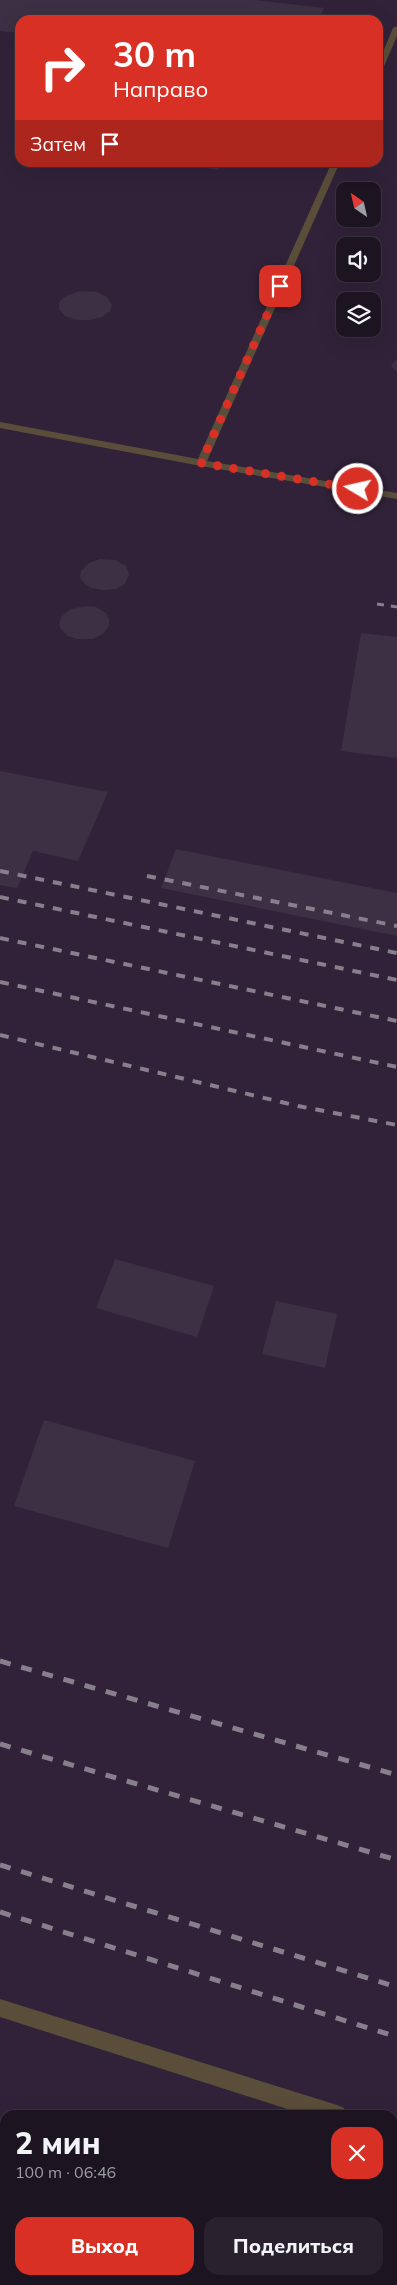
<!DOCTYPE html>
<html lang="ru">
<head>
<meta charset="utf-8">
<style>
	:root { --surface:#1c1421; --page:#29212e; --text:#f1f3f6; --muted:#a09ea5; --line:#3a333f; --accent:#d93025 }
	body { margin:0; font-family:Mulish,sans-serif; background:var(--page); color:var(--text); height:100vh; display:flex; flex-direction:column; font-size:19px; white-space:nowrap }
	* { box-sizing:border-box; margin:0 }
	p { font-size:16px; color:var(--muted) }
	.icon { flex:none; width:28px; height:28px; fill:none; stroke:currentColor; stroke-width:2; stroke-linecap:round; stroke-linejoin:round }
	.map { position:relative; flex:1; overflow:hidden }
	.panel { position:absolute; left:0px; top:2110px; width:398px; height:175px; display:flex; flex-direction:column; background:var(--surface); border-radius:15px 15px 0 0; box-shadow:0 5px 20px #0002,0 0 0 1px var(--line) }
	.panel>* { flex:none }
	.banner { position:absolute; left:15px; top:15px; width:368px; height:152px; border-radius:15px; box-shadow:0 5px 20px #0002,0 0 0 1px var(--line); background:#d93025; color:#fff; overflow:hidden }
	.needle { width:32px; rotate:326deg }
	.controls { position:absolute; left:336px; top:182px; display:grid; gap:10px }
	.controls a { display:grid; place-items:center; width:45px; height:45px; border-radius:10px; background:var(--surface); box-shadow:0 5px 20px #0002,0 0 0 1px var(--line); font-size:25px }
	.pin { position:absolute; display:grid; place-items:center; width:42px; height:42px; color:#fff; margin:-21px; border-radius:10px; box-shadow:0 2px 8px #0006 }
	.me { position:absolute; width:55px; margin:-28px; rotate:279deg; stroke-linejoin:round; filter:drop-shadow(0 0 4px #0008) }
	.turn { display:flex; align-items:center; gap:18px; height:105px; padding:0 15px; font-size:22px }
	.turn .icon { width:65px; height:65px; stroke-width:2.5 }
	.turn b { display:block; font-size:35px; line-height:42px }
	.then { display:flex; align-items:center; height:48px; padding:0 15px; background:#0003; gap:10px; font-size:19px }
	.round { display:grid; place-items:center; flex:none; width:52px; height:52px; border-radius:15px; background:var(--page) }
	.overview { display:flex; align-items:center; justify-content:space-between; height:85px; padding:0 15px }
	h1 { font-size:30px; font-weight:800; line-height:38px }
	.action { display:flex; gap:10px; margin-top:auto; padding:10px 15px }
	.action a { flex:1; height:58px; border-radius:15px; background:var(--accent); color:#fff; font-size:20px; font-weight:800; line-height:58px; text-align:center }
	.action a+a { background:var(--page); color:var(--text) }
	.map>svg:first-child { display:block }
	.built { fill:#312239; fill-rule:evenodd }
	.building { fill:#3d3044 }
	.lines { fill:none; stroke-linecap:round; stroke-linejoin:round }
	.service { fill:#5a4e3a; fill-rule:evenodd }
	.rail-far2 { stroke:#887f8d; stroke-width:3; stroke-dasharray:7 7; stroke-linecap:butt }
	.rail-far1 { stroke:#887f8d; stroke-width:4; stroke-dasharray:9 9; stroke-linecap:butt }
	.rail { stroke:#887f8d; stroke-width:5; stroke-dasharray:11 11; stroke-linecap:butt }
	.route { stroke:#d93025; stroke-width:9; stroke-dasharray:0 16.2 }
</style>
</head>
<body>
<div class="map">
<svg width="397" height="2285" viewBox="0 0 397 2285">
	<rect width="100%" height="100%" fill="#261a2c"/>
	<path class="built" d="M0 0H397V2285H0ZM20 20H378V162H20ZM345 191H372V219H345ZM345 246H372V274H345ZM345 301H372V329H345ZM5 2115H392V2280H5Z"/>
	<path class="building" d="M0 0H254L324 8 318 20H20V33L0 31Z
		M203 162H221L218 170 201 167Z
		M80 291 97 292 107 297 112 305 110 311 102 317 90 320H77L65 316 59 309V302L66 296Z
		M397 359V373L391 365Z
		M100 559 115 560 126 566 129 574 125 584 115 589 103 590 91 588 85 584 80 578 81 571 89 563Z
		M86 606 96 607 106 613 109 619V626L103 634 93 639H77L68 636 61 629 59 625 61 617 71 609Z
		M361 633 397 637V758L341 751Z
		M0 771 108 792 78 861 33 851 17 888 0 885Z
		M176 849 397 893V936L161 888Z
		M115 1259 214 1286 197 1337 96 1308Z
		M276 1301 337 1314 325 1368 262 1354Z
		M44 1420 195 1461 168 1548 14 1506Z"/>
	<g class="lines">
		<path class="service" d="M397 26V36L382 71 378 73V64L393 28Z
			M332 162H340L207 461 397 493V499L201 466 0 428V422L198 459Z
			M0 1999 337 2105 344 2108 347 2115H306L0 2017Z
			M392 2123 397 2125V2145L392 2143Z"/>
		<path class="rail-far2" d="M377 604 397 607"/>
		<path class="rail-far1" d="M0 871 397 953
			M147 876 397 926
			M0 897 397 980
			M0 938 397 1021
			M0 982 397 1067
			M0 1035 298 1106 397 1125"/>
		<path class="rail" d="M0 1661 397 1775
			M0 1744 397 1860
			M0 1865 397 1987
			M0 1912 397 2037"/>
	</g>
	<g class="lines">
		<path class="route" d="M280 286 201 463 358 489"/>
	</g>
</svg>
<div class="controls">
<a><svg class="needle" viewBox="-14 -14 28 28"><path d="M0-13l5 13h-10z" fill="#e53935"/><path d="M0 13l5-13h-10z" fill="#a09ea5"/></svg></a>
<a><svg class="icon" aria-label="sound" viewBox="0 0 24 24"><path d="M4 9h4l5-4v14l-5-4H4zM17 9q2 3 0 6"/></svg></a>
<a><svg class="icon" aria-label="layers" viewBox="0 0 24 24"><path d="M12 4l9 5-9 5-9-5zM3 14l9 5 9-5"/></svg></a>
</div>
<div class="pin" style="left:280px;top:286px;background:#d93025"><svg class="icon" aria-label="arrive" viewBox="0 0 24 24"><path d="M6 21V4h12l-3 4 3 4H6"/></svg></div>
<svg class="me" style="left:358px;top:489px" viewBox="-20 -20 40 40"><circle r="17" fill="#d93025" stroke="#fff" stroke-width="3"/><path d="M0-11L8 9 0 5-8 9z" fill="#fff"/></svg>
<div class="banner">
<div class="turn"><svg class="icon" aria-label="right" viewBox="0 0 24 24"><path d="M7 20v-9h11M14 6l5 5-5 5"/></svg><div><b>30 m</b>Направо</div></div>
<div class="then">Затем<svg class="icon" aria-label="arrive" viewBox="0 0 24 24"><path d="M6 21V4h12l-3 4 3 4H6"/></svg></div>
</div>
<section class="panel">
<div class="overview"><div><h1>2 мин</h1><p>100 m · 06:46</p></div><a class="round" style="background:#d93025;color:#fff"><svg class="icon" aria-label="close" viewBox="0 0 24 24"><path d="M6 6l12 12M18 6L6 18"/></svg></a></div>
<div class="action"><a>Выход</a><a>Поделиться</a></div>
</section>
</div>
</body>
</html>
